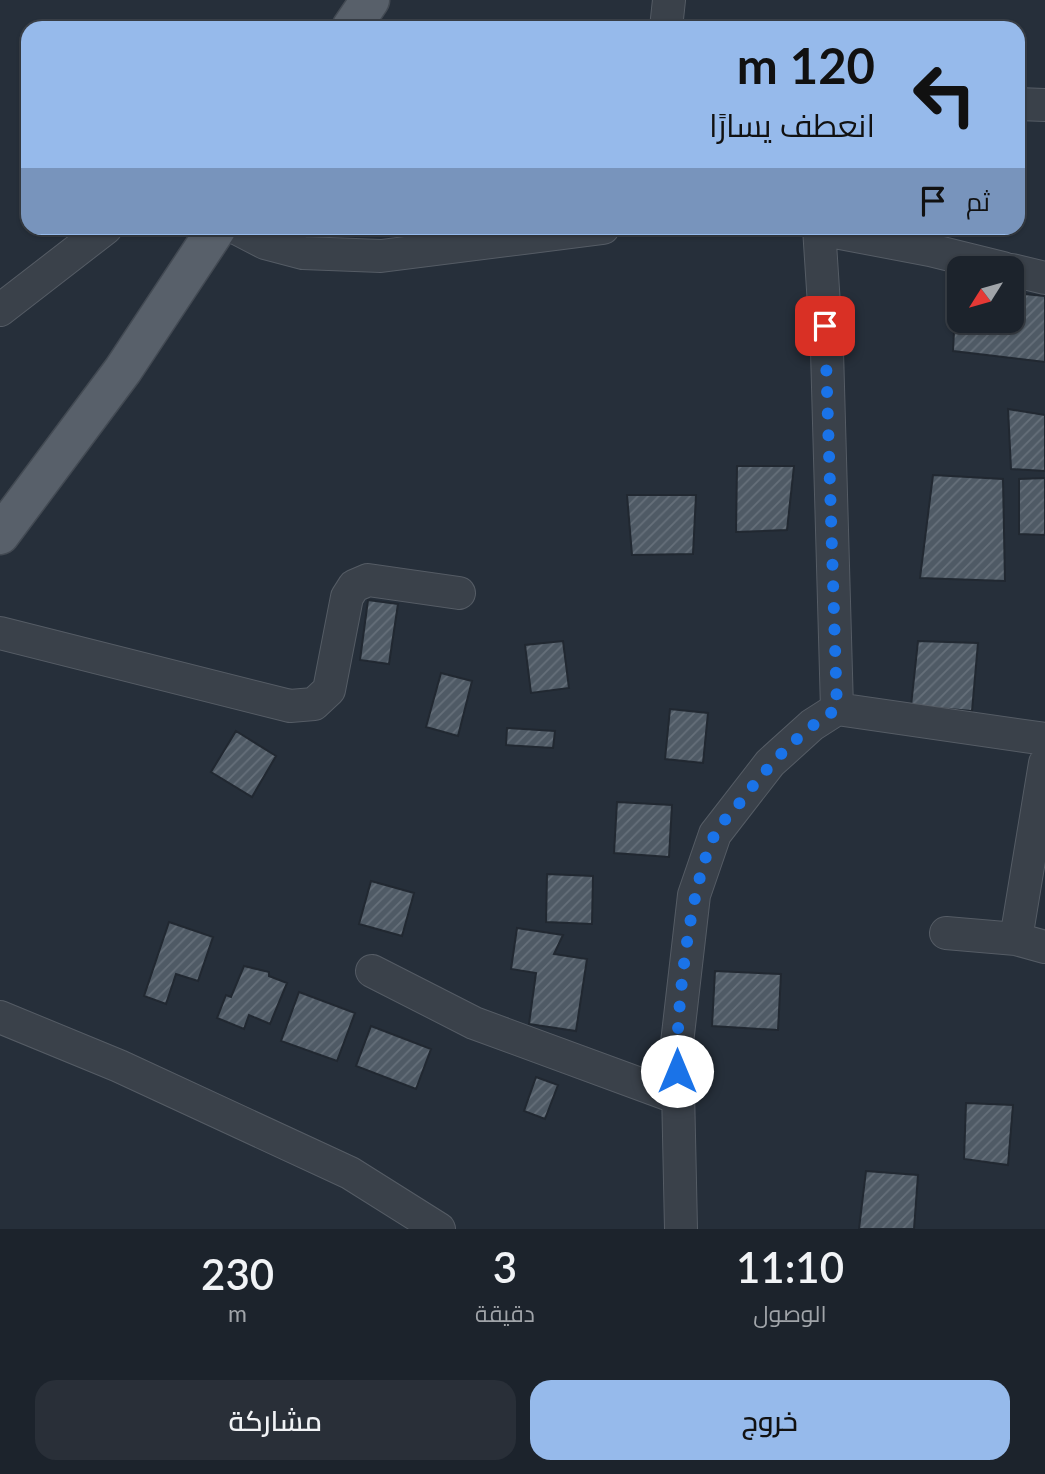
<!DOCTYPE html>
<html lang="ar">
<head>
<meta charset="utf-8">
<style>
	:root { --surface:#1c232c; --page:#292f38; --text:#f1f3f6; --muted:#a0a4a9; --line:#3a4048; --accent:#96baeb }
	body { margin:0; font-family:Lato,Cairo,sans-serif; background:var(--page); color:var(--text); direction:rtl; height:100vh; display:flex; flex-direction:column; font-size:26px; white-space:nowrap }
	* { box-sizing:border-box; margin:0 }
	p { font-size:23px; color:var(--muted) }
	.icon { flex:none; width:38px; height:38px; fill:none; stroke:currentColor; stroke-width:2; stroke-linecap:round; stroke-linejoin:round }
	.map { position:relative; height:1229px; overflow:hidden; direction:ltr }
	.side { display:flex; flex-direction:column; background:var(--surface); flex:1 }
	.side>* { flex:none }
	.banner { position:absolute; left:21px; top:21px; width:1004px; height:214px; border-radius:21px; box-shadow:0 2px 5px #0004,0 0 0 2px var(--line); direction:rtl; background:#96baeb; color:#111; overflow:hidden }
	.needle { width:46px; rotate:233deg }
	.tools { position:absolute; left:947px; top:256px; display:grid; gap:14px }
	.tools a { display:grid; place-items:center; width:77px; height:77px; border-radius:14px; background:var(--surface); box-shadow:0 2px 5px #0004,0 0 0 2px var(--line); font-size:35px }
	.pin { position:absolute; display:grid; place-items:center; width:60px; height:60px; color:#fff; margin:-30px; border-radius:14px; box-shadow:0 4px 10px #0006 }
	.me { position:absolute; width:77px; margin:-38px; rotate:0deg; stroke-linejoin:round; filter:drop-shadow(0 0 5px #0008) }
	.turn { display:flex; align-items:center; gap:24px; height:147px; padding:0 35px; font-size:32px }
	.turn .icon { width:91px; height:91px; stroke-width:2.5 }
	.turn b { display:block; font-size:49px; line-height:60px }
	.then { display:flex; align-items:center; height:66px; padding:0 35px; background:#0003; gap:14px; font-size:26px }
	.eta { display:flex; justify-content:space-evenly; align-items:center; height:119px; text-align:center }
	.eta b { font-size:42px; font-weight:600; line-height:49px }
	.action { display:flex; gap:14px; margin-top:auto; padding:14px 35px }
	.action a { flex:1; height:80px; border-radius:21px; background:var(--accent); color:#111; font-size:28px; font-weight:600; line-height:80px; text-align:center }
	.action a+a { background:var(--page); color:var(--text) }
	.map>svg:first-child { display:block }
	.building { fill:url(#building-hatch); stroke:#212831; stroke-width:2 }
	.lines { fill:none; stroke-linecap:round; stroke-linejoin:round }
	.minor-casing { stroke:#555c65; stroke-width:34 }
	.major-casing { stroke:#434a53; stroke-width:41 }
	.minor { stroke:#3a414a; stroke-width:32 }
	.major { stroke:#58606a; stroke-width:38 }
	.route { stroke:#1a73e8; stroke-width:12; stroke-dasharray:0 21.6 }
</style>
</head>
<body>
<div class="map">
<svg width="1045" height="1229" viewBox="0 0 1045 1229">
	<defs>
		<pattern id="building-hatch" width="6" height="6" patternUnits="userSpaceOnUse" patternTransform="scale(1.75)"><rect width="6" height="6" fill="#4f5a65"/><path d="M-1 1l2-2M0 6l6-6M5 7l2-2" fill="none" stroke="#66707a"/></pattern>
	</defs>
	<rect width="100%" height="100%" fill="#262f3a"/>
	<path class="building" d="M956 290H959V320H1012V293L1045 296V362L953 351Z
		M1008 409 1045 415V471L1011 469Z
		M737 466H794L787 530 736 532Z
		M933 475 1003 479 1005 581 920 578Z
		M1045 478V535L1019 534V479Z
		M627 495H696L693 554 632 555Z
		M368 600 398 604 389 664 360 660Z
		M563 641 569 688 531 693 525 645Z
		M918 641 978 643 972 711 911 706Z
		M441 673 472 681 458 736 426 727Z
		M670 709 708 713 703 763 665 759Z
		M507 728 555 731 553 748 506 745Z
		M236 731 276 756 252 797 211 772Z
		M617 802 672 805 669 857 614 853Z
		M547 874 593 876 592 924 546 922Z
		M371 881 414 893 402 936 359 924Z
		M169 922 213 937 198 981 176 974 166 1004 144 996Z
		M517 928 563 935 554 954 587 959 576 1031 529 1024 536 973 511 969Z
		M244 966 269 972V976L287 983 270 1024 249 1015 244 1029 217 1018 226 995 231 997Z
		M715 971 781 974 778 1030 712 1026Z
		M299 992 355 1013 337 1061 281 1041Z
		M371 1026 431 1049 416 1089 356 1066Z
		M536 1077 558 1085 545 1119 524 1111Z
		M966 1103 1013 1105 1008 1165 964 1159Z
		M866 1171 918 1175 914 1229H859Z"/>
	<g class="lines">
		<g class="minor-casing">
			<path id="minor" d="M666 28 669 0
				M1018 104 1045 105
				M236 228 265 243 303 253 381 256 603 228
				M819 228 827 351 837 709
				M819 229 930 250 1003 268
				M1012 270 1045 278
				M0 310 106 228
				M0 633 290 706 314 704 329 690 347 597 354 586 368 580 459 593
				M946 933 1016 939 1045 947
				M1016 939 1045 763
				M372 971 474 1023 678 1098
				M0 1017 119 1066 350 1173 439 1229
				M681 1229 677 1043 694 895 715 834 770 763 812 725 837 709 1045 739"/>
		</g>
		<g class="major-casing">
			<path id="major" d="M351 28 370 0
				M0 535 123 370 217 228"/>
		</g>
		<use href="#minor" class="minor"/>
		<use href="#major" class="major"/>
	</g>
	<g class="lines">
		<path class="route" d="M677 1071C676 1011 689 887 715 834 720 824 730 814 738 805 767 767 796 734 837 709L825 326"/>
	</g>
</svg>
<div class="tools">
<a><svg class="needle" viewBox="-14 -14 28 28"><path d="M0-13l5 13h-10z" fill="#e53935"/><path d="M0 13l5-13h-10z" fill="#a0a4a9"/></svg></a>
</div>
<div class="pin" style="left:825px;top:326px;background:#d93025"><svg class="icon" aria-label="arrive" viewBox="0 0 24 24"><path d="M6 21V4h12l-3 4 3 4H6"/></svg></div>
<svg class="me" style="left:677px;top:1071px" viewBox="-20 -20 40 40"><circle r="19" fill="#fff"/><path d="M0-13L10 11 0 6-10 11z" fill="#1a73e8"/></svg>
<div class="banner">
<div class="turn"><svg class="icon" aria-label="left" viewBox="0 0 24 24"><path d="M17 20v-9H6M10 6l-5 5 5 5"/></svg><div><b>120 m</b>انعطف يسارًا</div></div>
<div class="then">ثم<svg class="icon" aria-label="arrive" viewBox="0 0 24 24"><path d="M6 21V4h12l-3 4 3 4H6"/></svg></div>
</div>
</div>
<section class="side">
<div class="eta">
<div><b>11:10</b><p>الوصول</p></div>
<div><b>3</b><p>دقيقة</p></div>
<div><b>230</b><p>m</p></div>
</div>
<div class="action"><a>خروج</a><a>مشاركة</a></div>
</section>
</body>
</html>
